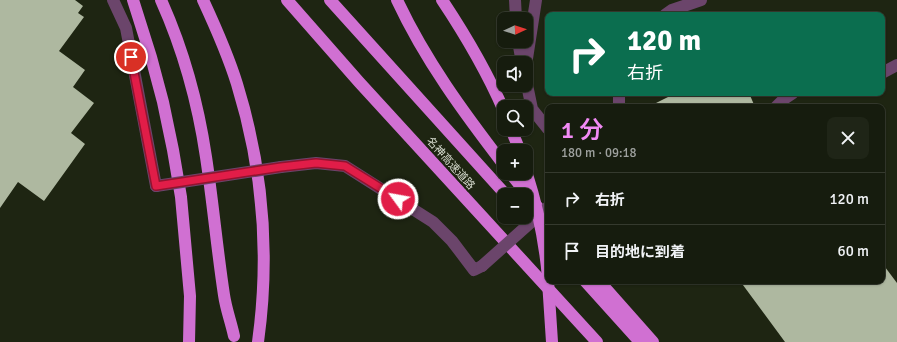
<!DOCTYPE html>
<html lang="ja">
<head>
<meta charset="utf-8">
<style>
	:root { --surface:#161c0e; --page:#1f2517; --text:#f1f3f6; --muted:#9ea19e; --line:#353a2e; --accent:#f18af4 }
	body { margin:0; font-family:Signika,"Noto Sans JP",sans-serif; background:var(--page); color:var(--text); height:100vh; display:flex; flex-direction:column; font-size:15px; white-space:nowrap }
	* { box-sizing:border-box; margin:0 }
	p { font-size:13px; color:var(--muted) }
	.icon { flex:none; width:22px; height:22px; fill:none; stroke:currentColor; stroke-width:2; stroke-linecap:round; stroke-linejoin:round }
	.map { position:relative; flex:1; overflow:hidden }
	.panel { position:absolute; left:545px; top:104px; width:340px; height:180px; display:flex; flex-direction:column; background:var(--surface); border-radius:8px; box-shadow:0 1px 3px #0004,0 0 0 1px var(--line) }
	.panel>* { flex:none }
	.banner { position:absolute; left:545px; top:12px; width:340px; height:84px; border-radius:8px; box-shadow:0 1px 3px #0004,0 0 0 1px var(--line); background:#0b6e4f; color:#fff; overflow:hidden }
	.needle { width:26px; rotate:87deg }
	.controls { position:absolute; left:497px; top:12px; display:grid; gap:8px }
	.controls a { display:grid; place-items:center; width:36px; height:36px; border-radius:8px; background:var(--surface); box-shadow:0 1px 3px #0004,0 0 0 1px var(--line); font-size:20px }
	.pin { position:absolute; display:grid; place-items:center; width:34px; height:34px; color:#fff; margin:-17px; border:2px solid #fff; border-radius:50%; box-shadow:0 1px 4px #0007 }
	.me { position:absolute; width:44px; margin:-22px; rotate:302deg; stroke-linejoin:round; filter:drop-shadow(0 0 3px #0008) }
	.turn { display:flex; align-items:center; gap:14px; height:84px; padding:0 16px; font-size:18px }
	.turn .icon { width:52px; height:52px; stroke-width:2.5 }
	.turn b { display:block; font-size:28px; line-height:34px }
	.round { display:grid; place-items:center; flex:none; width:42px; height:42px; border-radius:8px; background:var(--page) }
	.headline { display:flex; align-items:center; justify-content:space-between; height:68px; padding:0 16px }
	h1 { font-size:24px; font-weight:600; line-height:30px; color:var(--accent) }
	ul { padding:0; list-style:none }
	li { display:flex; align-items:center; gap:12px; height:52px; padding:0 16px; border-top:1px solid var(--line) }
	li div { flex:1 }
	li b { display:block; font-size:15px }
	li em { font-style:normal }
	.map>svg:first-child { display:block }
	.building { fill:#aeb8a0 }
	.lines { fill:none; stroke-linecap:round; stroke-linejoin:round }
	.street { stroke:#6b456b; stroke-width:12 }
	.highway { stroke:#d070d2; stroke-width:12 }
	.street-bridge { stroke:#6b456b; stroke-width:12 }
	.highway-bridge { stroke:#d070d2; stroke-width:12 }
	.route-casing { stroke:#92132f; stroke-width:10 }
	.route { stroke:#e11d48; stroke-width:7 }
	.labels { text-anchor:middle; stroke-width:4; stroke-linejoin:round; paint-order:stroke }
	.street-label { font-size:11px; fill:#d2d7ca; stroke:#1e2512 }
</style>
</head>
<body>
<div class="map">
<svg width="897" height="342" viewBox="0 0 897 342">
	<rect width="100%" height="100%" fill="#1e2512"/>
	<path class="building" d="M0 0H75L83 6 78 13 84 17 59 51 85 70 73 87 94 103 71 133 85 144 44 201 18 182 0 208Z
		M666 93H749L755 107H648L668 97Z
		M882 263 897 283V342H785L740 281H882Z"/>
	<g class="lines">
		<path class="street" d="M113 0 126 28 156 186
			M515 0 516 19
			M665 15 672 10 701 0
			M518 41 522 63
			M526 65 536 0
			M882 73 897 65
			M526 80 532 109 548 129
			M619 93V107
			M776 107 784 99 793 93
			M281 167 316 163 345 166 433 222 452 241 474 270 482 266"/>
		<path class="highway" d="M133 0 151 57 163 102 173 150 181 197 190 296 189 342
			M161 0C183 49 198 103 206 157 213 203 217 249 224 295 226 309 231 322 234 336
			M203 0C216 28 228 55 237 84 263 168 270 255 258 342
			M287 0 359 82 597 342
			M330 0 506 195
			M397 0C425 60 464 113 504 165
			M442 0C466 36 487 72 504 111
			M511 129 520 151
			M510 173 548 220
			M585 281 640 342
			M599 281 653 342"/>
		<path class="street-bridge" d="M156 186 281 167
			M482 266 548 207"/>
		<path class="highway-bridge" d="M526 171C537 205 545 242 548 278
			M548 281 552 342"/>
	</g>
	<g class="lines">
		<g class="route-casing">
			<path id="route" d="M131 57 156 186 281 167 316 163 345 166 398 199"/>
		</g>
		<use href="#route" class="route"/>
	</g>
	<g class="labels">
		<g class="street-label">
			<text transform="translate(451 163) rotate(48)" y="4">名神高速道路</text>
		</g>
	</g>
</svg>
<div class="controls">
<a><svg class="needle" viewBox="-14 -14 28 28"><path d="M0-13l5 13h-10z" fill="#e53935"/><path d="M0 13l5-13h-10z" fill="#9ea19e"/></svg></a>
<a><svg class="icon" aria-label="sound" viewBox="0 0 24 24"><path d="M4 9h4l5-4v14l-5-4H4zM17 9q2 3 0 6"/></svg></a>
<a><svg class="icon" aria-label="search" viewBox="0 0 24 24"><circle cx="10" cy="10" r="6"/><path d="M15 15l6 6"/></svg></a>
<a>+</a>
<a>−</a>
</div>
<div class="pin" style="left:131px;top:57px;background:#d93025"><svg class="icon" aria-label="arrive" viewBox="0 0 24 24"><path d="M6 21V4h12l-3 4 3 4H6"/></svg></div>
<svg class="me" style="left:398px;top:199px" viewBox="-20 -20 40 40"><circle r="17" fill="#e11d48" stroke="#fff" stroke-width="3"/><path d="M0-11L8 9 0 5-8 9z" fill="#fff"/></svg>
<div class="banner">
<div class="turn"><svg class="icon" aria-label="right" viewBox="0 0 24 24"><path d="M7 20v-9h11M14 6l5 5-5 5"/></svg><div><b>120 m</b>右折</div></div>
</div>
<section class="panel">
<div class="headline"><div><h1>1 分</h1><p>180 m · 09:18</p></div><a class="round"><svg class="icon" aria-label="close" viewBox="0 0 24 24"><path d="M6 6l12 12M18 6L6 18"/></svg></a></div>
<ul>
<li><svg class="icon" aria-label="right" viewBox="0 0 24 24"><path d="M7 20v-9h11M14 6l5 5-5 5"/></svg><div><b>右折</b></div><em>120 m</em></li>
<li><svg class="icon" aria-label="arrive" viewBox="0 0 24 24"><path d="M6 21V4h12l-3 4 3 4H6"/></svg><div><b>目的地に到着</b></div><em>60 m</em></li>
</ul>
</section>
</div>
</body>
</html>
